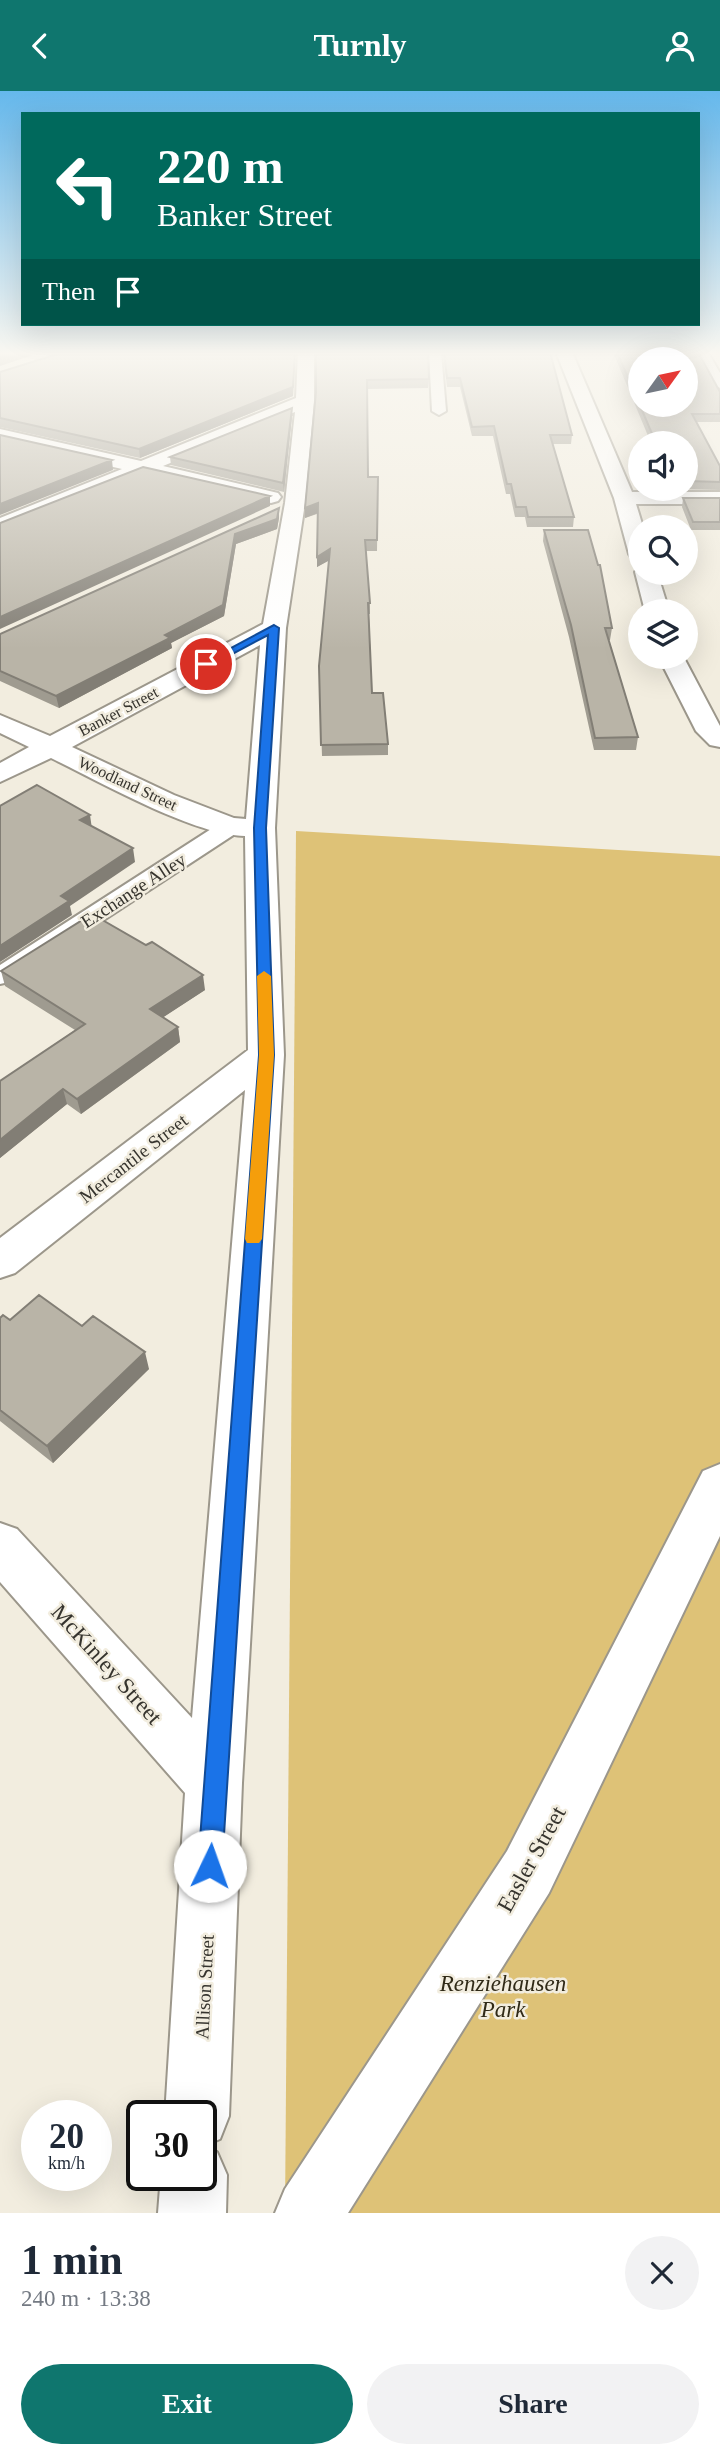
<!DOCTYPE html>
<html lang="en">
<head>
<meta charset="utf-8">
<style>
	:root { --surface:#fff; --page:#f2f2f3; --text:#1f2937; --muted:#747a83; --accent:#0f766e }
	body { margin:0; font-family:Georgia,serif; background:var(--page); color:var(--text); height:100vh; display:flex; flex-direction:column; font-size:26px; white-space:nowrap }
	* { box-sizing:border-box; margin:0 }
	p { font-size:23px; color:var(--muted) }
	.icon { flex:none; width:38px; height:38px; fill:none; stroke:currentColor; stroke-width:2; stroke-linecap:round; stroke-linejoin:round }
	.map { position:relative; height:2122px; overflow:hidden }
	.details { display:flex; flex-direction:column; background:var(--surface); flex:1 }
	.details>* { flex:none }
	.guide { position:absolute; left:21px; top:21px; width:679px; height:214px; border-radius:0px; box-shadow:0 7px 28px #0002; background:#00695c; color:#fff; overflow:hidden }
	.needle { width:46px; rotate:57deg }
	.fabs { position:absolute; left:628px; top:256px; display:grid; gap:14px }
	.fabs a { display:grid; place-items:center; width:70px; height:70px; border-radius:50%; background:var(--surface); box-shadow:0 7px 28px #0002; font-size:35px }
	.speed { position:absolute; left:21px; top:2009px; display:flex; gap:14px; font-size:35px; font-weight:700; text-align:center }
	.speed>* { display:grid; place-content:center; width:91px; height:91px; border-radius:50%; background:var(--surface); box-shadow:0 7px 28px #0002; line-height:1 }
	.speed small { font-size:18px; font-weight:400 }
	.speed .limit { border:4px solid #111; border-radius:10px; background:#fff; color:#111 }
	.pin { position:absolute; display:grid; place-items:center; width:60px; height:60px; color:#fff; margin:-30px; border:4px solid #fff; border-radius:50%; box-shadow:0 2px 7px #0007 }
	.me { position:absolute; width:77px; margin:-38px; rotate:3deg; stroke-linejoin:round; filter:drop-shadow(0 0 5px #0008) }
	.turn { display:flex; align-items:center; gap:24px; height:147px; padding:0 21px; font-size:32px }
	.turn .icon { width:91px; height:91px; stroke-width:2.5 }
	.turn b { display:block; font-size:49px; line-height:60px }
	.then { display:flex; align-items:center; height:66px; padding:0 21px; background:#0003; gap:14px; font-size:26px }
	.round { display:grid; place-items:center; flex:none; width:74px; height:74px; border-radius:37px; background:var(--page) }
	.head { display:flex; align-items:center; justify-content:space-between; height:119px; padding:0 21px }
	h1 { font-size:42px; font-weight:600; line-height:52px }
	.button { display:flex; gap:14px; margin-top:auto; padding:14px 21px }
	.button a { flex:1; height:80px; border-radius:42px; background:var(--accent); color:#fff; font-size:28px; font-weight:600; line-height:80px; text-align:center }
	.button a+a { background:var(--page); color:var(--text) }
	header { display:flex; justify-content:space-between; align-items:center; height:91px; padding:0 21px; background:var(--accent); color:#fff; font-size:32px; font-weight:600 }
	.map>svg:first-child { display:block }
	.green { fill:#dec277 }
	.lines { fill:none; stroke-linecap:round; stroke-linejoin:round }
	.service-casing { stroke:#9c978b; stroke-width:4 }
	.minor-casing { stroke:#9c978b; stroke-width:4 }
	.service { fill:#fff; fill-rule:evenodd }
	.minor { fill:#fff; fill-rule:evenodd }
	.wall { fill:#9f9b90 }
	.shaded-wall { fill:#827e75 }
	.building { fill:#b9b4a7; stroke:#827e75; stroke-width:2; fill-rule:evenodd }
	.route { fill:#1a73e8; stroke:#114b97; stroke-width:2 }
	.slow { fill:#f59e0b }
	.labels { text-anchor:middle; stroke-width:5; stroke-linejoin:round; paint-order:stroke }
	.far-street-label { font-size:16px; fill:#36342e; stroke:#f2eddf }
	.street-label { font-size:19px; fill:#36342e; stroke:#f2eddf }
	.near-street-label { font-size:23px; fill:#36342e; stroke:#f2eddf }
	.near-park-label { font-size:23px; font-style:italic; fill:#302a17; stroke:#f2eddf }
</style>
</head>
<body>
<header><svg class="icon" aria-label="back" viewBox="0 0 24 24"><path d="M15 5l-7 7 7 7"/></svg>Turnly<svg class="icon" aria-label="person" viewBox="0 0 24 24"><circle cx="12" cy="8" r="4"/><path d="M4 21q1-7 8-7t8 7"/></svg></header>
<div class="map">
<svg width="720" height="2122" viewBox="0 0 720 2122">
	<rect width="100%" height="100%" fill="#f2eddf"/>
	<path class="green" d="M296 740 720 765V2122H285Z"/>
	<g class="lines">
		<g class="service-casing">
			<path id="service" d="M429 261H441L446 320 439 324 432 320Z
				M696 261H708L720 282V297L714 293Z
				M230 730 238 731 241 736 238 741 9 891 0 893V874L222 731Z"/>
		</g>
		<g class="minor-casing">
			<path id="minor" d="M298 261H314V310L305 412 286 537 275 737 284 964 242 1692 229 2025 220 2048 204 2055 217 2061 227 2084 226 2122H158L161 2084H201V2025H165L185 1702 0 1491V1432L17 1438 192 1627 245 999 15 1182 0 1187V1147L248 959 245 745C193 744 101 691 51 667L0 691V672L29 656 0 642V624L50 645 263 533 285 412 295 321 163 375 278 402 281 406 278 410 271 412 144 383 0 441V427L122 378 0 350V338L141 370 296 307ZM260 554 246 728 234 727 174 704 72 656Z
				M556 261H572L632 401H720V413H636L643 436H640V470L632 468 629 463 614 407Z
				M638 476H640V481H657L669 520H645L635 481Z
				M658 565H683L720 635V656L710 654 696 640Z
				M720 1373V1445L549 1802 348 2122H275L285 2098 507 1760 703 1380Z"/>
		</g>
		<use href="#service" class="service"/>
		<use href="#minor" class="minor"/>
	</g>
	<path class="wall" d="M64 261H295L293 305 140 367 0 336V281Z
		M316 261 429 288 428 297 367 298 368 386H378L377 460H366L370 512V523H369L372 602 388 653V664L322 665 319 575 329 469 317 476V423L305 427V417L316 301Z
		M443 261H550L572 344 571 353H553L574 426 573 436H527L525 426H515L510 403H506L493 345H472L460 296H447Z
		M613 261H698L720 301V331H696L720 375V399L674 398V397H686V352H651Z
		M292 325 284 401 171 374 170 366Z
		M683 407H720V439H691L682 416Z
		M279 417V427L277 438 236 453 224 525 171 552 172 557 59 617 0 590V543Z
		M544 439 612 537 610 549H609L638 646 636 659H594L569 546 543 450Z
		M1 880 205 899 163 926 178 936 180 951 81 1023 67 1013 0 1067V990L75 939 5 895Z
		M0 1227 10 1229 82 1235 149 1278 53 1372 0 1330Z"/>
	<path class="shaded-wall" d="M15 261H42L0 275V266Z
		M295 261 293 305 140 367 139 358Z
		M292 317V325L284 401 283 392Z
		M112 369 113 379 0 424V413Z
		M270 405V415L0 538V526Z
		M318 412V422L305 427V417Z
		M279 417V427L277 438 236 453 224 525 171 552 172 557 59 617 56 605 165 544 235 443Z
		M330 458V469L317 476V466Z
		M90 724 92 738 80 729Z
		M133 757 135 771 70 815 72 824 0 871V855L61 805Z
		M203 884 205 899 153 933 150 918Z
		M178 936 180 951 81 1023 77 1008Z
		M63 998 67 1013 0 1067V1049Z
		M145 1261 149 1278 53 1372 47 1355Z"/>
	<path class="building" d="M0 261H15L0 266Z
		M64 261H295L293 296 139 358 0 327V281Z
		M316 261H428L429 288 367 289 368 386H378L377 449H365L370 512H368L372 602H383L388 653 321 654 319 575 330 458 317 466 318 412 305 417 316 301Z
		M444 261H550L572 344H550L574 426H528L526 416H516L511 393H507L494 335 472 336 460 287H447Z
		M617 261H698L720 301V323H692L720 375V391L686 390V352H656ZM640 268H686V313H640Z
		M292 317 283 392 170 366Z
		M0 344 112 369 0 413Z
		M143 376 270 405 0 526V432Z
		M683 407H720V431H693Z
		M279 417 277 428 235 443 223 514 165 544 170 547 56 605 0 580V543Z
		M544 439H588L598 474H600L612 537H605L638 646 595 647 571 534Z
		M37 694 90 724 80 729 133 757 61 805 69 810 0 855V715Z
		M92 823 146 854 152 851 203 884 150 918 178 936 77 1008 63 998 0 1049V990L85 933 1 880Z
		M39 1204 82 1235 93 1225 145 1261 47 1355 0 1319V1227L3 1224 10 1229Z"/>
	<linearGradient id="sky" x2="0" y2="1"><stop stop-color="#65b8ec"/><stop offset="0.47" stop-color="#f9f7f1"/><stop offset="1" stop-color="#f9f7f1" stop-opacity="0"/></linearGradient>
	<rect width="720" height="558" fill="url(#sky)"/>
	<path class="route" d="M274 534 279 537 266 737 274 964 222 1775 218 1783 210 1787 201 1783 198 1775 259 964 254 737 268 544 210 575 201 573Z"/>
	<path class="slow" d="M264 880 271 885 274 964 262 1148 259 1152H247L245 1148 259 964 257 885Z"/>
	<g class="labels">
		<g class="far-street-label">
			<text transform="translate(118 620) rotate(-28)" y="6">Banker Street</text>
			<text transform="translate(128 692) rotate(25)" y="6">Woodland Street</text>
		</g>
		<g class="street-label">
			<text transform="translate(133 799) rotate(-33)" y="7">Exchange Alley</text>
			<text transform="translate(133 1067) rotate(-38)" y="7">Mercantile Street</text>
			<text transform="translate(204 1896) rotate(-87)" y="7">Allison Street</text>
		</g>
		<g class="near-street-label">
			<text transform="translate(107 1573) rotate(48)" y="8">McKinley Street</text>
			<text transform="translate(531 1768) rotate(-61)" y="8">Easler Street</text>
		</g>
		<g class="near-park-label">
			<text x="503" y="1900">Renziehausen<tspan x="503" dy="26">Park</tspan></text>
		</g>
	</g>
</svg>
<div class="fabs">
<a><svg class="needle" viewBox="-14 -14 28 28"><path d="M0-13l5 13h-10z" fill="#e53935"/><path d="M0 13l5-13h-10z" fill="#747a83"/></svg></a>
<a><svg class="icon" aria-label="sound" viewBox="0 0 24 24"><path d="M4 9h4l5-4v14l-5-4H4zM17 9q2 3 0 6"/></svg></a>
<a><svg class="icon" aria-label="search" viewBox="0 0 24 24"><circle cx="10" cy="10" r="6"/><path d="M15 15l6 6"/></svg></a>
<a><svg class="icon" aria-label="layers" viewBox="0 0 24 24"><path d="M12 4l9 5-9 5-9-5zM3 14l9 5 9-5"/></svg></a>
</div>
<div class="speed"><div>20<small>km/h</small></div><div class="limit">30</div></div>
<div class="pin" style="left:206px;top:573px;background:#d93025"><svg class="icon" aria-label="arrive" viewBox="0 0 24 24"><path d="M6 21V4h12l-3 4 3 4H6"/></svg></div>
<svg class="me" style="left:210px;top:1775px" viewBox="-20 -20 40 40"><circle r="19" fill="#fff"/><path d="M0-13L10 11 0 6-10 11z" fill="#1a73e8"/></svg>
<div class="guide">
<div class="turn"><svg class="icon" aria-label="left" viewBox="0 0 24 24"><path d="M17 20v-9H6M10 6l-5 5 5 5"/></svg><div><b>220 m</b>Banker Street</div></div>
<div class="then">Then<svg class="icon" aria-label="arrive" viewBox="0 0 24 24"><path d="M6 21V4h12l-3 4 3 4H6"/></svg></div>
</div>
</div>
<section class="details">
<div class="head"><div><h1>1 min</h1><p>240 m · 13:38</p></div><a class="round"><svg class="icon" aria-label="close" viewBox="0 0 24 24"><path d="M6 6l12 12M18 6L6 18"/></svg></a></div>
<div class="button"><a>Exit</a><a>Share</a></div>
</section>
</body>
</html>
